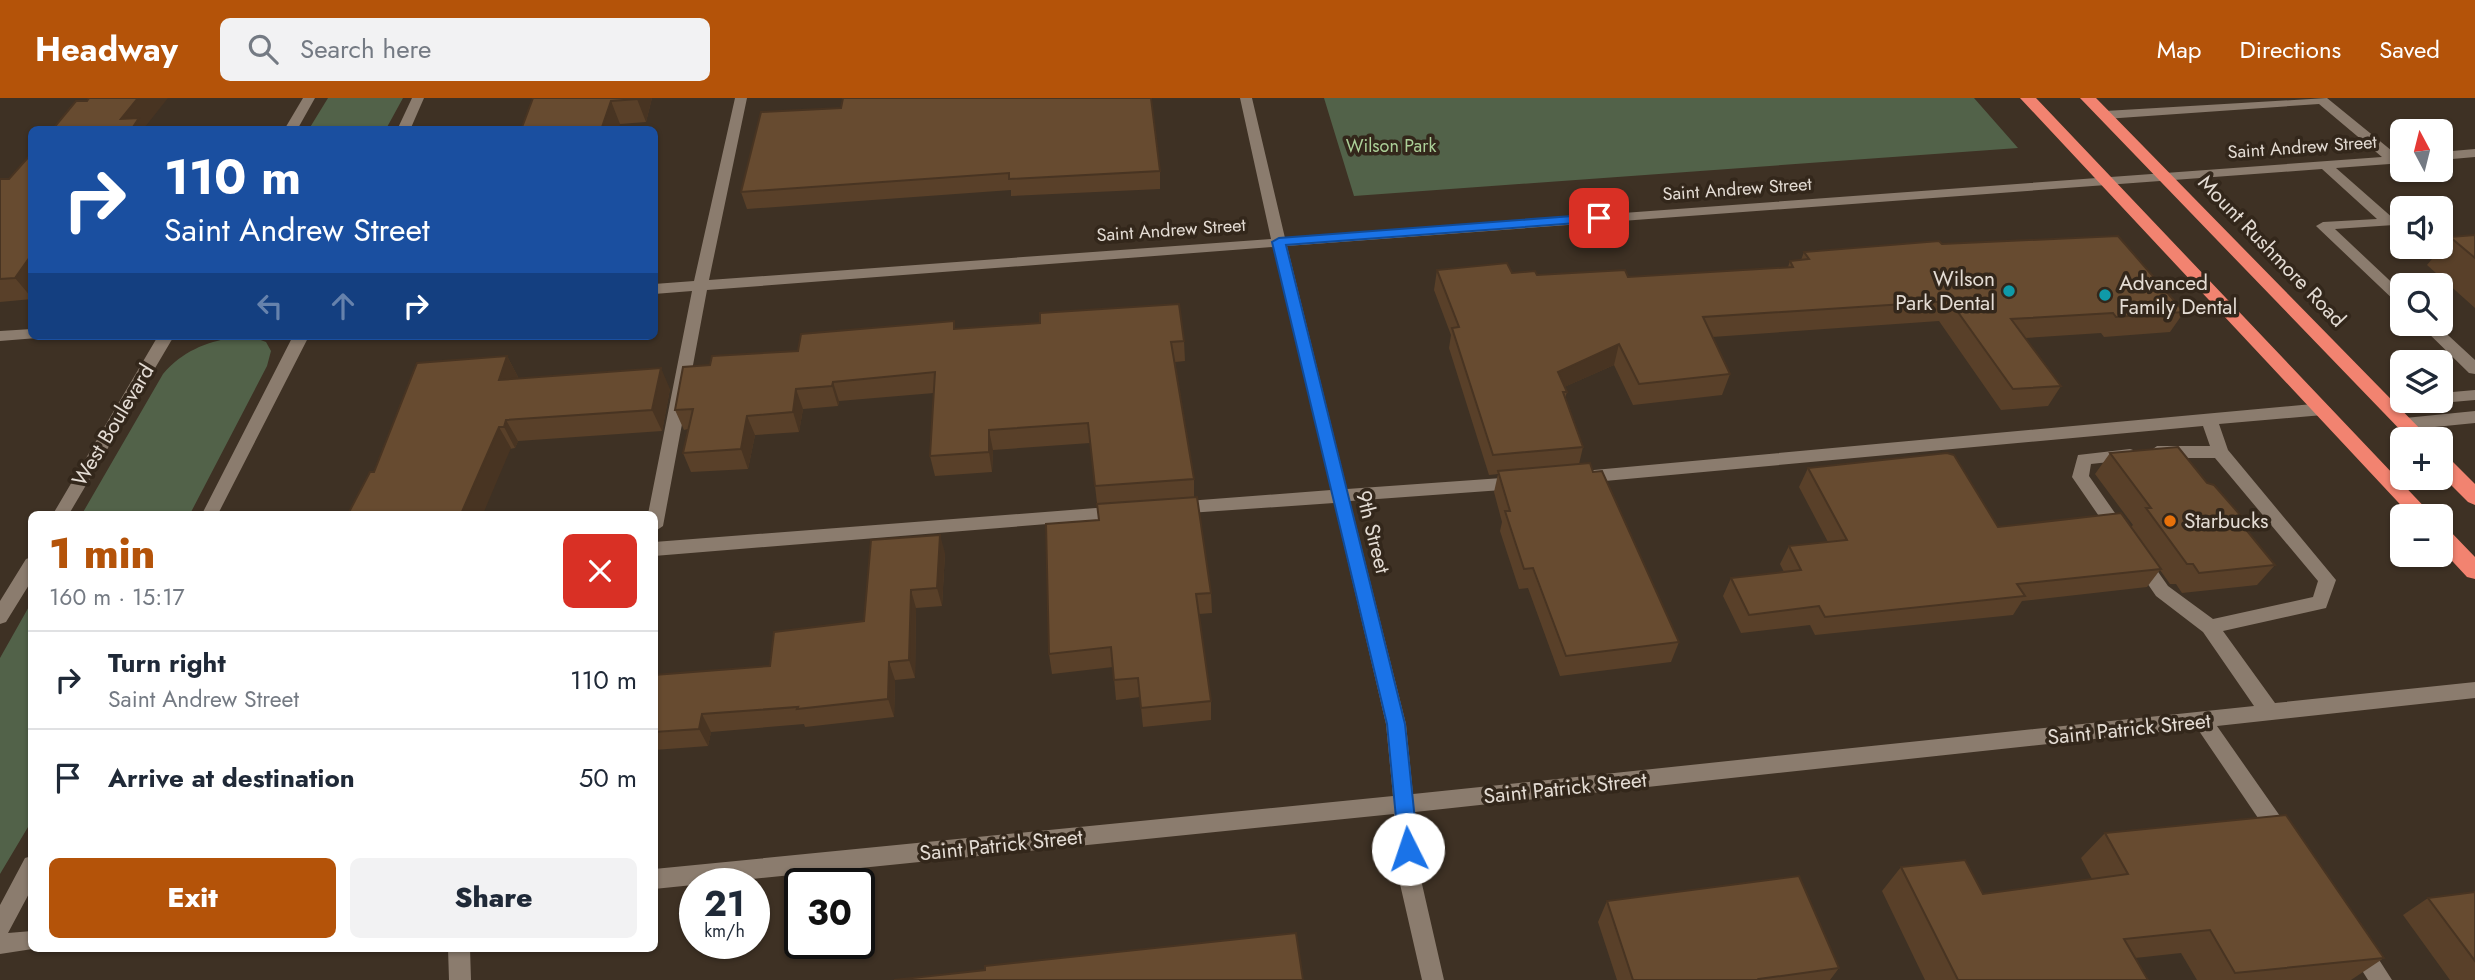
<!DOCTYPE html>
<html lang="en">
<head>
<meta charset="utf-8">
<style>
	:root { --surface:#fff; --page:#f2f2f3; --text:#1f2937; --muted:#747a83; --line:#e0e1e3; --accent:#b45309 }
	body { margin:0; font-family:Jost,sans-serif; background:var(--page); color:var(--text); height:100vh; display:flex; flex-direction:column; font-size:26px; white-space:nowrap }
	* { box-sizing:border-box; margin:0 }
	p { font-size:23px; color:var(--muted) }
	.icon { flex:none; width:38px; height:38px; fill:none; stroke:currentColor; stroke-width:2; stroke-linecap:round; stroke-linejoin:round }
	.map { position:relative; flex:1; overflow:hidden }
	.panel { position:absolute; left:28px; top:413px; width:630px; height:441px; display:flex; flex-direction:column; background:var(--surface); border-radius:10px; box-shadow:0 2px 5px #0004 }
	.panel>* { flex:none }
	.hud { position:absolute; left:28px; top:28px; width:630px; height:214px; border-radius:10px; box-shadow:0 2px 5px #0004; background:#1a4fa0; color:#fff; overflow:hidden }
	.needle { width:46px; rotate:353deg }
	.fabs { position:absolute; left:2390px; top:21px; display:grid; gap:14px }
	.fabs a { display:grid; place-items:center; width:63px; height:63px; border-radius:10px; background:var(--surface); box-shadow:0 2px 5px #0004; font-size:35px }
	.speed { position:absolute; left:679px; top:770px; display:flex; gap:14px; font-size:35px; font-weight:700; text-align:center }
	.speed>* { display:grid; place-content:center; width:91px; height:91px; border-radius:50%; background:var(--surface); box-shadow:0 2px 5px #0004; line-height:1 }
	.speed small { font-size:18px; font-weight:400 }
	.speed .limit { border:4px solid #111; border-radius:10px; background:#fff; color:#111 }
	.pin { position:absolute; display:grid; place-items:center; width:60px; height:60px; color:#fff; margin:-30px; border-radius:14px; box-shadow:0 4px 10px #0006 }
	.me { position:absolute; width:77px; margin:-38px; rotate:356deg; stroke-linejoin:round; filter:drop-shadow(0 0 5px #0008) }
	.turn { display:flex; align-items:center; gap:24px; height:147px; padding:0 21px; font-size:32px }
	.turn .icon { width:91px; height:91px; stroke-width:2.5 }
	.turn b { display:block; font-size:49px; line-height:60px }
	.lanes { display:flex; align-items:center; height:66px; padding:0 21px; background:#0003; justify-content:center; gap:35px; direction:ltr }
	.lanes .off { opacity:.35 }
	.round { display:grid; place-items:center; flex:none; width:74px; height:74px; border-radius:10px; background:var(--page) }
	.headline { display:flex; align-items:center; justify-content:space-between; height:119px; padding:0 21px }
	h1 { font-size:42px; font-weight:800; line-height:52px; color:var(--accent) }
	.button { display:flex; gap:14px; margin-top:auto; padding:14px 21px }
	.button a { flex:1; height:80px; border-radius:10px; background:var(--accent); color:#fff; font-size:28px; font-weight:800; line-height:80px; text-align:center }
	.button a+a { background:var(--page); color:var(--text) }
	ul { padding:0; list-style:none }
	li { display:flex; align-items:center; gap:21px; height:98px; padding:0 21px; border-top:2px solid var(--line) }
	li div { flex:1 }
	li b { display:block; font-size:26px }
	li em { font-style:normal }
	header { display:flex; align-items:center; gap:42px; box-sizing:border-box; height:98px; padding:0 35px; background:var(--accent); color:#fff }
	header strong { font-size:33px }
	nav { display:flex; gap:38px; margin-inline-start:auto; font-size:24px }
	.search { width:490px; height:63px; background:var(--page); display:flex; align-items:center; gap:18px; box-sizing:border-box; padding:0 24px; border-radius:10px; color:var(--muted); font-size:26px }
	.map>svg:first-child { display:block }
	.green { fill:#526249 }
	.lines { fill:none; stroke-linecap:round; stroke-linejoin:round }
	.minor { fill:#8b7c6e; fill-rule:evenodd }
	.highway { fill:#f28370; fill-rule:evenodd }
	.wall { fill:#594029 }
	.shaded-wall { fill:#483422 }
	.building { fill:#674b30; stroke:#483422; stroke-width:2 }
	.route { fill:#1a73e8; stroke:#114b97; stroke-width:2 }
	.culture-dot { fill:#0f9aa8; stroke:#33271b; stroke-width:2.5 }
	.food-dot { fill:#e8710a; stroke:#33271b; stroke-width:2.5 }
	.labels { text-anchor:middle; stroke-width:7; stroke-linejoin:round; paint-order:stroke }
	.far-park-label { font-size:18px; fill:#acd098; stroke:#33271b }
	.far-street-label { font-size:18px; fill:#e4dcd4; stroke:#33271b }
	.street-label { font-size:21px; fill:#e4dcd4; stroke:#33271b }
	.poi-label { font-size:21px; fill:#e4dcd4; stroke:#33271b; text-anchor:start }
</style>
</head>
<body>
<header>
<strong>Headway</strong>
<div class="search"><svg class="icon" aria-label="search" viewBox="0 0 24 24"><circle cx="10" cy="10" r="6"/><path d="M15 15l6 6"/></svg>Search here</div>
<nav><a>Map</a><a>Directions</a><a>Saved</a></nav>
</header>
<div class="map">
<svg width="2475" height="882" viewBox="0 0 2475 882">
	<rect width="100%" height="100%" fill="#3e3124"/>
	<path class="green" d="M328 0H403L386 31H309Z
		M1324 0H1974L2018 50 1354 98Z
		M234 239H253L266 244 271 253 267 268 190 416H82L163 276C183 253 204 245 234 239Z
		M31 505V724L0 776V560Z"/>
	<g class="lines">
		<path class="minor" d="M303 0H315L297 32H284Z
			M412 0H424L410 32H397Z
			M735 0H747L709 182 1271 141 1240 0H1252L1285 140 2382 59 2319 6 2105 21 2099 17 2105 13 2327 0 2397 57H2403V65L2336 70 2394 121V127L2335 131 2403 195V208L2398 206 2316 128 2323 124 2377 121 2322 71 1287 148 1347 391 1516 379 1524 385 1516 391 1350 403 1406 626 1413 696 2254 608 2203 534 2156 498 2132 463 2135 458H2147L2168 488 2213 521 2313 499 2318 483 2215 360H2157L2149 354 2157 348H2210L2203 328 1583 385 1575 379 1583 373 2323 305 2331 311 2323 317 2219 326 2228 352 2336 482 2326 510 2223 533 2275 605 2475 584V600L2217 628 2289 731 2292 738 2289 745 2282 747 2275 745 2197 630 1415 714 1422 786 1444 882H1422L1400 786 1394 716 654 791V771L1393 698 1386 626 1334 405 1174 416 1168 414 1165 410 1168 406 1174 404 1331 392 1273 149 707 192 663 428 654 434V416H648L692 193 654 196V186L694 183Z
			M2475 51V59L2441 62V54Z
			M2419 226H2436L2475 262V276L2469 275Z
			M32 231V238L37 240 0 243V233Z
			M158 238H174L69 416H53Z
			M293 238H309L218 416H202Z
			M2475 292V302L2441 305 2435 303H2441V295Z
			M2403 299V303H2426C2418 312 2386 315 2378 306L2380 302Z
			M2475 313V325L2405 332 2397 326 2405 320Z
			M2130 351 2136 353 2138 357 2136 361 2091 366 2089 378 2129 435 2126 440H2114L2072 379 2078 357Z
			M1122 408 1128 409 1131 414 1128 419 1122 420 654 458V444Z
			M32 459V482L6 524 0 526V503L26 461Z
			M32 758V790L8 835 32 833V850H39L0 856V807L25 760Z
			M2359 839 2367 843 2392 882H2368L2348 850 2351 843Z
			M448 850H470L471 882H449Z"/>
		<path class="highway" d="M2020 0H2036L2433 418H2411Z
			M2080 0H2096L2430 341H2409Z
			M2441 357 2448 359 2475 386V407L2468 404 2441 377Z
			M2441 429 2448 431 2475 459V481L2467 479 2441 451Z"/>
	</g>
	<path class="wall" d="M533 0H652L646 24 620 26Z
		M761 14 1160 73V91L1011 98V92L747 111 741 94Z
		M32 55V201L0 204V81H9Z
		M2475 137V210L2427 167 2450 139Z
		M1942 146 2184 214 2170 234 2104 239 2101 235 2025 240 2061 288 2048 308 2001 312 1939 223 1712 239 1730 276 1722 297 1633 307 1614 267 1564 289 1567 294 1565 300 1583 349 1579 366 1593 374 1679 544 1671 564 1560 578 1528 490 1519 491 1500 433 1502 424 1494 394 1498 376 1489 377 1449 250 1451 237 1434 192 1437 172 1537 177 1628 179 1788 169 1790 163 1801 162 1804 154Z
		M955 231 1184 243 1185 263 1175 264 1194 381V399L1211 495 1212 515 1199 516 1211 603V622L1143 629 1140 599 1116 602 1113 569 1052 576 1049 556 1099 422 1090 345 993 352 992 374 935 378 930 358 934 295 839 303 838 308 803 311 799 334 755 337 748 371 691 374 683 355 688 331 684 332 675 312 710 267 798 253Z
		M507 258 518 279 517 280 670 291 662 333 518 343 515 350 374 374Z
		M2110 355 2239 423 2275 467 2257 487 2182 495 2176 486H2170L2160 472 2147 489 2022 503 2013 517 1815 537 1810 527 1741 535 1723 498 1731 480 1784 474 1780 466 1789 448 1828 444 1799 389 1808 370 1998 429H2131L2133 427 2095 376Z
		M945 455 942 508 916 510 915 580 895 582 894 619 805 629 804 626 711 634 708 648 654 652V577L770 568 864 523Z
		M2105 735 2384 860 2351 882H2197L2181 855 2135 860 2148 882H1925L1882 793 1901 769 1983 796 2092 781 2081 760Z
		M2475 794V882H2450L2403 817 2428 800Z
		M1607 803 1839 870 1830 882H1617L1598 824Z"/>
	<path class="shaded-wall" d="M138 0H168L145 29 147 32H128L121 21Z
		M637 0H652L646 24 637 1Z
		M611 3 620 26 618 32H601Z
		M32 156V200L15 180Z
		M1619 246 1614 267 1553 294 1558 274Z
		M507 258 518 279 510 302 499 282Z
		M661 270 670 291 662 333 652 312Z
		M833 284 839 303 838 308 832 288Z
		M796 291 803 311 799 334 793 314Z
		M747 318 755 337 748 371 741 351Z
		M506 322 518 343 515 350 504 329Z
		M499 329 511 350 483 416H461Z
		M989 332 993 352 992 374 989 354Z
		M940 437 945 455 942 508 937 490Z
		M911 492 916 510 915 580 909 562Z
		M889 564 895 582 894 619 888 601Z
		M702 616 711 634 708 648 699 631Z"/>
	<path class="building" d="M89 0H138L121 21 139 20 131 32H52L76 3H87Z
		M533 0H637V1L611 3 601 32H521Z
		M843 0H1151L1160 73 1009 81V75L741 94 761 14 841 10Z
		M32 55V156L15 180 0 181V81H9Z
		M2475 137V160L2450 139Z
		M2118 138 2184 214 2116 219 2113 215 2011 221 2061 288 2013 291 1950 203 1703 219 1730 276 1639 286 1619 246 1558 274 1567 294H1563L1583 349 1493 357 1452 230 1459 229 1437 172 1507 165 1512 175 1535 173 1537 177 1625 172 1628 179 1793 169 1790 163 1809 161 1804 154 1939 143 1942 146Z
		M1179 206 1184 243 1171 244 1194 381 1095 388 1088 325 989 332V354L930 358 935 274 833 284 832 288 796 291 793 314 747 318 741 351 683 355 693 311 675 312 683 269 710 267 712 258 798 253 801 236 954 223V231L1040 225V215Z
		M507 258 499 282 661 270 652 312 506 322 504 329H499L461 416H348L370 374H374L417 265Z
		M2178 349 2207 385 2214 387 2241 418 2239 423 2275 467 2199 475 2193 466H2187L2146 410H2151L2110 355Z
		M1947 355 1954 357 1998 429 2121 415 2161 471 2017 486 2025 498 1825 519 1819 508 1749 517 1731 480 1801 472 1789 448 1847 442 1808 370Z
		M1590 365 1593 374 1602 373 1679 544 1566 558 1533 470 1524 471 1505 413H1510L1498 373Z
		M1197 399 1211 495 1196 496 1211 603 1141 610 1138 580 1114 582 1111 549 1049 556 1046 426 1099 422 1097 406Z
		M940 437 937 490 911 492 909 562 889 564 888 601 797 611 798 609 702 616 699 631 654 634V577L770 568 774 534 864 523 871 442Z
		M2286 717 2384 860 2235 875 2210 832 2124 841 2148 882H1958L1901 769 1965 762 1983 796 2128 776 2105 735Z
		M1799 778 1839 870 1759 881 1760 882H1633L1607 803Z
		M2475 794V863L2428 800Z
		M1296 835 1303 882H894L985 872V868Z"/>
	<path class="route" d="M1599 116 1604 117V123L1286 147 1405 626 1418 751 1415 758 1408 760 1402 758 1399 751 1387 626 1272 144 1279 140Z"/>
	<g class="culture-dot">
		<circle cx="2009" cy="193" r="7"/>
		<circle cx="2105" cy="197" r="7"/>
	</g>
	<circle class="food-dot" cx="2170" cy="423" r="7"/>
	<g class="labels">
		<g class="far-park-label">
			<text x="1391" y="54">Wilson Park</text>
		</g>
		<g class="far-street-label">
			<text transform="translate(2302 49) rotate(-4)" y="6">Saint Andrew Street</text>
			<text transform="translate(1737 91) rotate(-4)" y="6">Saint Andrew Street</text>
			<text transform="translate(1171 132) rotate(-4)" y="6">Saint Andrew Street</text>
		</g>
		<g class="street-label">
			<text transform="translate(2272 153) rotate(46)" y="7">Mount Rushmore Road</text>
			<text transform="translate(113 327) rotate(-59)" y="7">West Boulevard</text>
			<text transform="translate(1373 434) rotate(76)" y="7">9th Street</text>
			<text transform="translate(2129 631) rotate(-6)" y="7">Saint Patrick Street</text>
			<text transform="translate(1565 690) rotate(-6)" y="7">Saint Patrick Street</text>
			<text transform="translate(1001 747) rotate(-6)" y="7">Saint Patrick Street</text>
		</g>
		<g class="poi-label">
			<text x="1995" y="188" text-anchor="end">Wilson<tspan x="1995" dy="24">Park Dental</tspan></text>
			<text x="2119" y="192">Advanced<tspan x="2119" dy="24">Family Dental</tspan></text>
			<text x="2184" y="430">Starbucks</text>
		</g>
	</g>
</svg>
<div class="fabs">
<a><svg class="needle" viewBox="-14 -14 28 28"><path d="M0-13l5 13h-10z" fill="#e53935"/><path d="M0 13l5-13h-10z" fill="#747a83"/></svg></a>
<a><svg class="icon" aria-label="sound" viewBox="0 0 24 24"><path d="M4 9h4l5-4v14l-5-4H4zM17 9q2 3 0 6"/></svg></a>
<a><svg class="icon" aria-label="search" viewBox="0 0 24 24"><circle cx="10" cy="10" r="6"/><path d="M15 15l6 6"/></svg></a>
<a><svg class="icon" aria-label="layers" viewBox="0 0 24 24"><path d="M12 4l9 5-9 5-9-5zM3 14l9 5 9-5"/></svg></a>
<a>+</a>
<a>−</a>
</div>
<div class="speed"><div>21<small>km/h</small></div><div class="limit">30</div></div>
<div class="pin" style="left:1599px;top:120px;background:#d93025"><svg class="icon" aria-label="arrive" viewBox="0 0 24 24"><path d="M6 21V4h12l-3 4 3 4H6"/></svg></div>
<svg class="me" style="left:1408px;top:751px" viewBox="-20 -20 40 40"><circle r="19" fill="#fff"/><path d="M0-13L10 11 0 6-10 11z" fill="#1a73e8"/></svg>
<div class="hud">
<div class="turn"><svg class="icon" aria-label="right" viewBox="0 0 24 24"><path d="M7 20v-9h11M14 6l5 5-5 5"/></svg><div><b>110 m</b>Saint Andrew Street</div></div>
<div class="lanes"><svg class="icon off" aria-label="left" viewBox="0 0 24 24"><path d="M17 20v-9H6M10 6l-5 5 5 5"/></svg><svg class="icon off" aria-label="ahead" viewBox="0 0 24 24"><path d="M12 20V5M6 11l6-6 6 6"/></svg><svg class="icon" aria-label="right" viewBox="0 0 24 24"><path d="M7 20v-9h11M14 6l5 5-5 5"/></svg></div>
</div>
<section class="panel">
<div class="headline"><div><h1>1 min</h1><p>160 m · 15:17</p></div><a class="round" style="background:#d93025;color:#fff"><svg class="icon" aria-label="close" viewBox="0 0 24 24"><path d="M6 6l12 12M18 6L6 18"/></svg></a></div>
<ul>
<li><svg class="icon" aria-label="right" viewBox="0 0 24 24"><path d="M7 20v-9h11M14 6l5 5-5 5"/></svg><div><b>Turn right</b><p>Saint Andrew Street</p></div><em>110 m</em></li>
<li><svg class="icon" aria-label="arrive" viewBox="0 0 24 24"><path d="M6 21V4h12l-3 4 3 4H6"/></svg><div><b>Arrive at destination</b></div><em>50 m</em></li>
</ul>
<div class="button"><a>Exit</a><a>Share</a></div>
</section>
</div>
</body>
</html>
